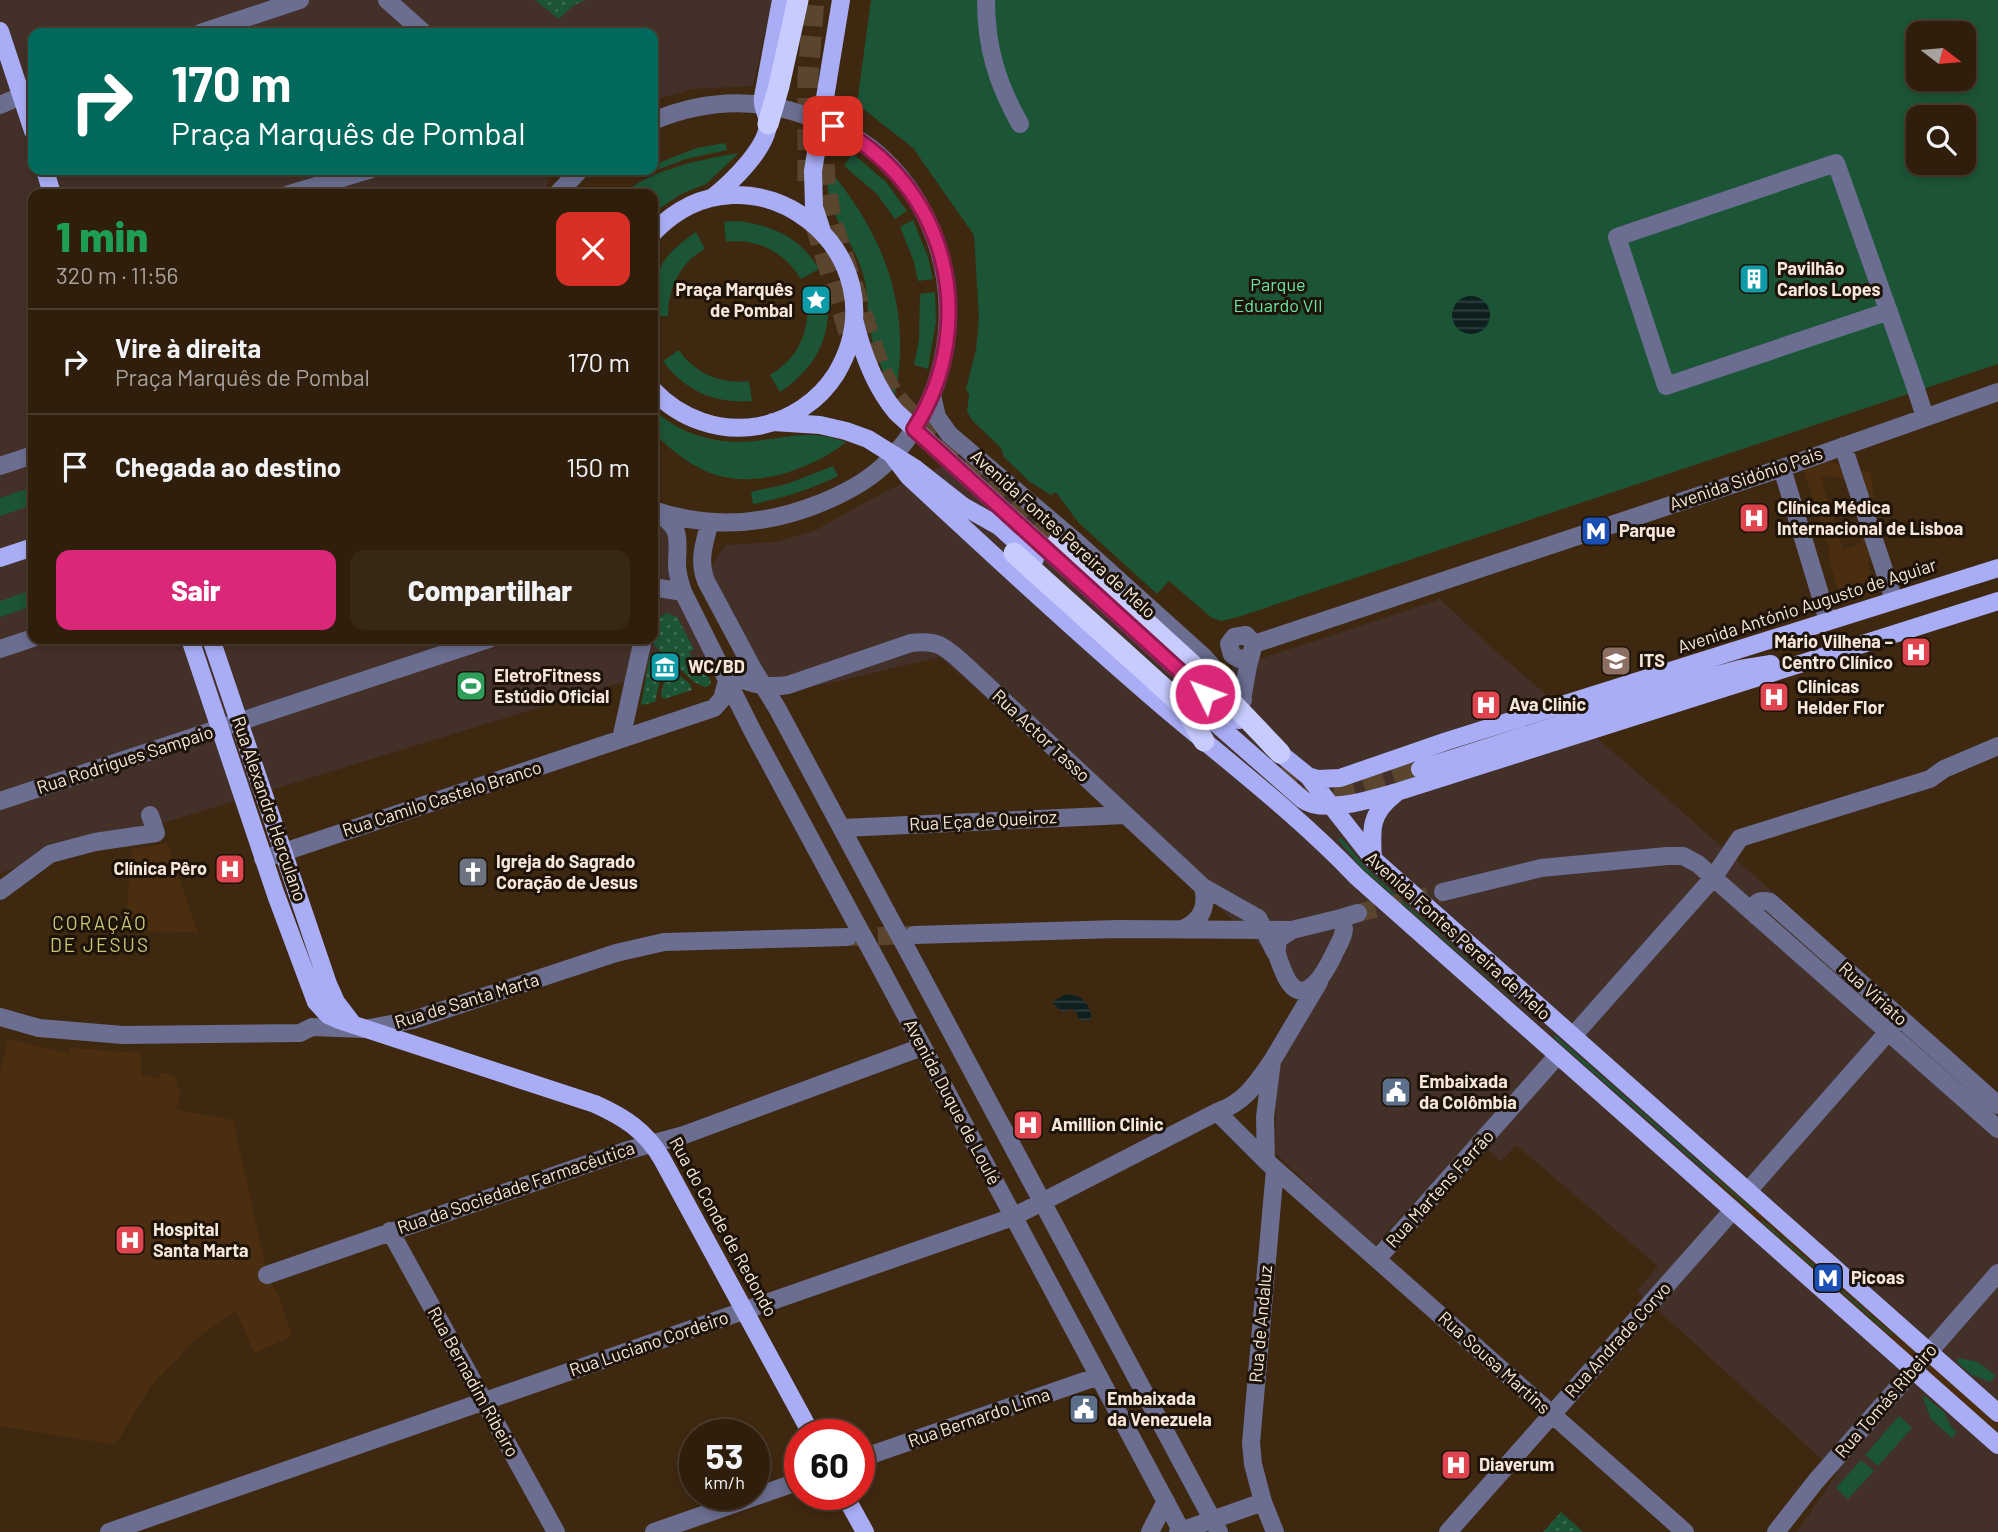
<!DOCTYPE html>
<html lang="pt">
<head>
<meta charset="utf-8">
<style>
	:root { --surface:#2f1e0c; --page:#372715; --text:#f1f3f6; --muted:#a7a29d; --line:#4a3c2d; --accent:#db2777 }
	body { margin:0; font-family:Barlow,sans-serif; background:var(--page); color:var(--text); height:100vh; display:flex; flex-direction:column; font-size:26px; white-space:nowrap }
	* { box-sizing:border-box; margin:0 }
	p { font-size:23px; color:var(--muted) }
	.icon { flex:none; width:38px; height:38px; fill:none; stroke:currentColor; stroke-width:2; stroke-linecap:round; stroke-linejoin:round }
	.map { position:relative; flex:1; overflow:hidden }
	.details { position:absolute; left:28px; top:189px; width:630px; height:455px; display:flex; flex-direction:column; background:var(--surface); border-radius:14px; box-shadow:0 4px 10px #0003,0 0 0 2px var(--line) }
	.details>* { flex:none }
	.banner { position:absolute; left:28px; top:28px; width:630px; height:147px; border-radius:14px; box-shadow:0 4px 10px #0003,0 0 0 2px var(--line); background:#00695c; color:#fff; overflow:hidden }
	.needle { width:46px; rotate:106deg }
	.buttons { position:absolute; left:1906px; top:21px; display:grid; gap:14px }
	.buttons a { display:grid; place-items:center; width:70px; height:70px; border-radius:14px; background:var(--surface); box-shadow:0 4px 10px #0003,0 0 0 2px var(--line); font-size:35px }
	.speed { position:absolute; left:679px; top:1419px; display:flex; gap:14px; font-size:35px; font-weight:700; text-align:center }
	.speed>* { display:grid; place-content:center; width:91px; height:91px; border-radius:50%; background:var(--surface); box-shadow:0 4px 10px #0003,0 0 0 2px var(--line); line-height:1 }
	.speed small { font-size:18px; font-weight:400 }
	.speed .limit { border:10px solid #d22; background:#fff; color:#111 }
	.pin { position:absolute; display:grid; place-items:center; width:60px; height:60px; color:#fff; margin:-30px; border-radius:14px; box-shadow:0 4px 10px #0006 }
	.me { position:absolute; width:77px; margin:-38px; rotate:312deg; stroke-linejoin:round; filter:drop-shadow(0 0 5px #0008) }
	.turn { display:flex; align-items:center; gap:24px; height:147px; padding:0 28px; font-size:32px }
	.turn .icon { width:91px; height:91px; stroke-width:2.5 }
	.turn b { display:block; font-size:49px; line-height:60px }
	.round { display:grid; place-items:center; flex:none; width:74px; height:74px; border-radius:14px; background:var(--page) }
	.summary { display:flex; align-items:center; justify-content:space-between; height:119px; padding:0 28px }
	h1 { font-size:42px; font-weight:800; line-height:52px; color:#1e9e55 }
	.cta { display:flex; gap:14px; margin-top:auto; padding:14px 28px }
	.cta a { flex:1; height:80px; border-radius:14px; background:var(--accent); color:#fff; font-size:28px; font-weight:800; line-height:80px; text-align:center }
	.cta a+a { background:var(--page); color:var(--text) }
	ul { padding:0; list-style:none }
	li { display:flex; align-items:center; gap:21px; height:105px; padding:0 28px; border-top:2px solid var(--line) }
	li div { flex:1 }
	li b { display:block; font-size:26px }
	li em { font-style:normal }
	.map>svg:first-child { display:block }
	.commercial { fill:#433029 }
	.built { fill:#4b2e10; fill-rule:evenodd }
	.green { fill:#1c5436; fill-rule:evenodd }
	.garden { fill:url(#garden-dots) }
	.water { fill:url(#water-rules) }
	.lines { fill:none; stroke-linecap:round; stroke-linejoin:round }
	.minor-tunnel { stroke:#5a452e; stroke-width:18; stroke-dasharray:18 9; stroke-linecap:butt }
	.highway-tunnel { stroke:#5a452e; stroke-width:21; stroke-dasharray:21 10; stroke-linecap:butt }
	.minor { stroke:#6b6e91; stroke-width:18 }
	.major { stroke:#a9adf5; stroke-width:18 }
	.highway { stroke:#c7cbfe; stroke-width:21 }
	.minor-bridge { stroke:#6b6e91; stroke-width:18 }
	.route-casing { stroke:#8e194d; stroke-width:18 }
	.route { stroke:#db2777; stroke-width:12 }
	.labels { text-anchor:middle; stroke-width:6; stroke-linejoin:round; paint-order:stroke }
	.poi-label { font-size:18px; font-weight:bold; fill:#f6e7d9; stroke:#1e1309; text-anchor:start }
	.park-label { font-size:18px; fill:#68e7a2; stroke:#1e1309 }
	.street-label { font-size:18px; fill:#f6e7d9; stroke:#1e1309 }
	.neighbourhood-label { font-size:19px; letter-spacing:2px; fill:#cbc678; stroke:#1e1309 }
</style>
</head>
<body>
<div class="map">
<svg width="1998" height="1532" viewBox="0 0 1998 1532">
	<defs>
		<pattern id="garden-dots" width="8" height="8" patternUnits="userSpaceOnUse" patternTransform="scale(1.75)"><rect width="8" height="8" fill="#1c5436"/><path d="M2 2h.1M6 6h.1" fill="none" stroke="#3e6d52" stroke-width="1.8" stroke-linecap="round"/></pattern>
		<pattern id="water-rules" width="6" height="5" patternUnits="userSpaceOnUse" patternTransform="scale(1.75)"><rect width="6" height="5" fill="#0d1f1f"/><path d="M0 2.5h6" fill="none" stroke="#31403f"/></pattern>
	</defs>
	<rect width="100%" height="100%" fill="#3f2810"/>
	<path class="commercial" d="M0 0H772L753 86 692 89 653 101V33H33V170H558L548 178 546 194H33V639H653V519L671 528 714 654 0 873Z
		M978 450 1227 670 1438 600V597L1492 648 1669 800 1998 1092V1532H1797L1837 1473 1637 1291 1658 1266 1516 1145 1501 1162 1473 1137 1374 1247 1275 1153 1277 1070 1319 999 1114 811 940 657 831 683 777 692 706 573 726 545 777 542 816 530 888 490Z"/>
	<path class="built" d="M1820 459 1871 473 1877 526 1868 564 1876 593 1842 603 1828 555 1831 553 1804 471 1807 465ZM1824 475 1859 483 1865 524 1860 544 1843 550 1820 476Z
		M167 843 198 932 125 931 132 849Z
		M8 1039 69 1054 70 1048 141 1053 142 1075 159 1079 161 1073H169L178 1078 176 1087 181 1089 176 1110 233 1120 268 1278 277 1292 292 1336 254 1353 236 1310 196 1339 151 1386 119 1439 112 1444 0 1426V1072Z
		M1717 1167 1998 1416V1441L1705 1181Z"/>
	<path class="green" d="M871 0H1998V364L1238 617 1221 621 1212 618 1169 581 1157 594 1078 522 1056 492 1051 495 1030 482 1004 457 1001 448 972 420 967 412 969 395 966 389 976 350 979 318 974 235 913 148 857 104ZM1918 33H1964V79H1918ZM1918 117H1964V163H1918Z
		M725 143 727 150 686 159 641 176 639 174 645 170H653V165L697 148Z
		M739 153 706 184 681 194 653 213V194H623C651 169 703 159 739 153Z
		M852 153 886 182 907 211 895 219 877 194 844 166Z
		M827 167C883 233 913 308 895 395 883 373 872 348 869 323 867 306 868 290 863 274 850 231 825 218 827 167Z
		M913 220 928 257 933 279 918 281 914 262 900 227Z
		M735 221C771 224 800 237 819 269L801 279C784 252 758 238 726 242L724 222Z
		M696 232 705 249C680 262 668 289 668 316L653 317C653 271 659 258 696 232Z
		M935 292 936 321 928 369 914 365 919 340 920 294Z
		M828 297C831 338 815 369 780 392L770 375C799 358 809 332 808 300Z
		M679 350C694 373 722 385 749 381L752 401C715 404 685 391 663 361Z
		M653 409C680 435 718 445 754 441 791 437 809 429 846 442 829 456 810 465 789 472 730 490 695 474 653 432Z
		M833 466 838 476C810 490 783 498 753 504L751 492 787 484Z
		M33 487V505L0 516V498Z
		M33 590V606L0 617V601Z
		M1341 837 1365 867 1542 1026 1363 869 1338 840Z
		M1555 1035 1752 1209V1211L1553 1037Z
		M1761 1219 1892 1334V1336L1762 1222Z
		M1958 1358 1978 1362 1996 1376 1990 1382 1972 1375 1957 1362Z
		M1925 1396 1944 1412 1951 1427 1957 1432 1952 1438 1931 1419 1923 1398Z
		M1899 1416 1912 1428 1878 1466 1865 1455Z
		M1861 1460 1874 1471 1848 1499 1836 1488Z"/>
	<path class="garden" d="M535 0H586L574 5 559 19Z
		M666 613 677 617 694 649 689 652 693 659 697 656 711 682 709 686 705 687 694 682 653 644 659 618Z
		M650 655 658 657 690 684 692 690 664 699 661 696 666 671 662 670 655 702 641 705Z
		M1561 1512 1583 1532H1543Z"/>
	<path class="water" d="M1452 315a19 19 0 1 1 38 0a19 19 0 1 1-38 0Z
		M1064 995C1081 993 1092 1004 1091 1021L1078 1019 1077 1013 1071 1009 1062 1012 1052 1002Z"/>
	<g class="lines">
		<path class="minor-tunnel" d="M1358 913 1443 892
			M851 937 914 935"/>
		<path class="highway-tunnel" d="M823 133 825 182 831 219 880 369 892 393 907 411 1058 542
			M808 181V76L814 0
			M815 223 851 339
			M1279 770C1288 777 1296 785 1306 790 1337 803 1390 778 1420 769"/>
		<path class="minor" d="M387 0 424 33
			M986 0C986 47 997 83 1020 124
			M200 33 300 0
			M0 105 33 91
			M653 121C703 100 755 97 807 116 831 124 857 136 877 153 969 233 972 384 882 467 862 485 837 497 813 506 760 526 706 528 653 510
			M289 194 369 170
			M557 194 580 170
			M1889 311 1666 386 1617 237 1836 163 1914 383 1925 417
			M932 395 937 417 949 434 1073 539 1204 657 1243 700
			M1843 446 1894 600
			M0 466 33 455
			M1782 468 1828 621
			M659 514C683 529 677 541 677 564 677 574 680 583 683 592L753 732 857 925
			M710 522C704 543 698 561 706 581L753 669 777 708 887 913
			M653 587 683 592
			M1254 644 1782 468 1998 392
			M0 649 33 638
			M723 671C745 682 762 689 788 685L911 643C937 640 943 645 962 662L1203 887 1258 918 1275 952
			M1242 700 1248 666 1254 644 1246 635 1234 637 1229 644 1232 655 1239 659 1250 657
			M621 739 643 639
			M0 801 489 639
			M842 828 1125 815
			M263 859 714 708 722 699 727 681
			M0 891 50 854 95 842 156 833 150 815
			M1443 892 1541 868 1667 856H1683L1698 864 1998 1129
			M1756 916C1751 903 1759 899 1770 902L1998 1105
			M1341 918 1358 913
			M1183 929C1201 921 1208 907 1203 887
			M914 935 1118 929 1292 930 1341 918C1341 919 1344 927 1344 929 1344 937 1337 947 1334 954 1322 979 1299 1015 1282 968 1277 956 1274 949 1280 938L1292 930
			M872 952 1182 1532
			M909 953 1219 1532
			M0 1017 39 1028 123 1035 300 1033 312 1027 364 1029 413 1020 616 953 664 942 848 937
			M1573 1036 1713 878 1740 838 1930 779 1944 769 1998 746
			M1217 1112 1266 1161 1685 1532
			M1266 1161 1265 1117 1272 1061 1319 982
			M1748 1191 1896 1023
			M390 1231 556 1532
			M1377 1259 1558 1055
			M267 1275 625 1151 684 1135 922 1047
			M859 1459 1099 1376
			M1263 1502 1275 1532
			M109 1532 1013 1217 1217 1112C1245 1102 1256 1084 1272 1061
			M654 1532 800 1481
			M1150 1532 1166 1501
			M1178 1532 1263 1502 1253 1464 1251 1443 1275 1169
			M1448 1532 1733 1210
			M1776 1532 1816 1481 1998 1273"/>
		<path class="major" d="M0 31 33 131
			M45 170 52 194
			M713 197C731 183 767 148 768 124 768 114 761 107 763 97 769 65 775 32 781 0
			M821 228 814 207 813 171 841 0
			M653 233C750 131 908 253 836 374 819 401 790 420 759 426 720 433 680 419 653 390
			M854 319C862 352 874 386 896 412L1205 694 1239 720
			M773 422 820 425 846 431 868 439 916 469 963 506 1000 527 1035 559
			M893 456 909 477C992 554 1075 631 1161 705 1227 761 1297 814 1357 877L1998 1445
			M0 558 33 547
			M190 639 276 895 316 1002 328 1015 339 1020 595 1104C624 1117 646 1131 662 1159L812 1435
			M211 639 328 984 336 1002 352 1023
			M1177 689 1302 799C1323 815 1372 799 1397 792L1998 601
			M1271 746 1308 776 1373 859 1998 1413
			M1420 769 1696 681 1740 669 1771 664
			M1308 776 1318 779 1340 778 1447 741 1998 568
			M1373 859C1371 829 1370 813 1395 794
			M844 1494 865 1532"/>
		<path class="highway" d="M768 124 779 86 798 0
			M1058 542 1222 692 1280 753
			M1014 553 1178 701 1188 713 1204 741"/>
		<path class="minor-bridge" d="M887 913 909 953
			M857 925 872 952"/>
	</g>
	<g class="lines">
		<g class="route-casing">
			<path id="route" d="M833 126C947 182 982 322 914 429L1205 694"/>
		</g>
		<use href="#route" class="route"/>
	</g>
	<defs>
		<g id="building-square" transform="scale(1.575)"><rect x="-9" y="-9" width="18" height="18" rx="4" fill="#0f9aa8" stroke="#1e1309"/><path d="M-4-6H4V6H1V3H-1V6H-4ZM-2.5-4.3h1.7v1.8h-1.7ZM.8-4.3h1.7v1.8H.8ZM-2.5-1h1.7V.8h-1.7ZM.8-1h1.7V.8H.8Z" fill="#fff"/></g>
		<g id="sight-square" transform="scale(1.575)"><rect x="-9" y="-9" width="18" height="18" rx="4" fill="#0f9aa8" stroke="#1e1309"/><path d="M0-6L1.8-2.2L6-1.7L2.9 1.2L3.7 5.4L0 3.3L-3.7 5.4L-2.9 1.2L-6-1.7L-1.8-2.2Z" fill="#fff"/></g>
		<g id="hospital-square" transform="scale(1.575)"><rect x="-9" y="-9" width="18" height="18" rx="4" fill="#e0444e" stroke="#1e1309"/><path d="M-5-5h3v3.5h4V-5h3V5h-3V1.5h-4V5h-3Z" fill="#fff"/></g>
		<g id="metro-square" transform="scale(1.575)"><rect x="-9" y="-9" width="18" height="18" rx="4" fill="#1a4fb4" stroke="#1e1309"/><path d="M-5.5 5V-5H-3L0 0L3-5H5.5V5H3V-.5L0 4L-3-.5V5Z" fill="#fff"/></g>
		<g id="university-square" transform="scale(1.575)"><rect x="-9" y="-9" width="18" height="18" rx="4" fill="#8d6e63" stroke="#1e1309"/><path d="M0-5L7-2L0 1L-7-2ZM-4 1L0 2.5L4 1V4Q0 6-4 4Z" fill="#fff"/></g>
		<g id="museum-square" transform="scale(1.575)"><rect x="-9" y="-9" width="18" height="18" rx="4" fill="#0f9aa8" stroke="#1e1309"/><path d="M0-6L6-3V-2H-6V-3ZM-5-1h2V3h-2ZM-1-1h2V3h-2ZM3-1h2V3H3ZM-6 4H6V6H-6Z" fill="#fff"/></g>
		<g id="stadium-square" transform="scale(1.575)"><rect x="-9" y="-9" width="18" height="18" rx="4" fill="#2e9e5b" stroke="#1e1309"/><path d="M0-5a6.5 5 0 1 0 0 10a6.5 5 0 1 0 0-10ZM-3.5-1.8h7v3.6h-7Z" fill="#fff"/></g>
		<g id="church-square" transform="scale(1.575)"><rect x="-9" y="-9" width="18" height="18" rx="4" fill="#6b7280" stroke="#1e1309"/><path d="M-1.2-6h2.4v3.5h3.3v2.4h-3.3V6h-2.4V-.1h-3.3v-2.4h3.3Z" fill="#fff"/></g>
		<g id="civic-square" transform="scale(1.575)"><rect x="-9" y="-9" width="18" height="18" rx="4" fill="#5c6f8a" stroke="#1e1309"/><path d="M-.6-6.5H3V-4.5H.6V-3L4-1V1h2V6H-6V1h2V-1L-.6-3ZM-1.2 2.5V6h2.4V2.5Z" fill="#fff"/></g>
	</defs>
	<g fill-rule="evenodd">
		<use href="#building-square" x="1754" y="279"/>
		<use href="#sight-square" x="816" y="300"/>
		<use href="#hospital-square" x="1754" y="518"/>
		<use href="#metro-square" x="1596" y="531"/>
		<use href="#hospital-square" x="1916" y="652"/>
		<use href="#university-square" x="1616" y="661"/>
		<use href="#museum-square" x="665" y="667"/>
		<use href="#stadium-square" x="471" y="686"/>
		<use href="#hospital-square" x="1774" y="697"/>
		<use href="#hospital-square" x="1486" y="705"/>
		<use href="#hospital-square" x="230" y="869"/>
		<use href="#church-square" x="473" y="872"/>
		<use href="#civic-square" x="1396" y="1092"/>
		<use href="#hospital-square" x="1028" y="1125"/>
		<use href="#hospital-square" x="130" y="1240"/>
		<use href="#metro-square" x="1828" y="1278"/>
		<use href="#civic-square" x="1084" y="1409"/>
		<use href="#hospital-square" x="1456" y="1465"/>
	</g>
	<g class="labels">
		<g class="poi-label">
			<text x="1777" y="275">Pavilhão<tspan x="1777" dy="21">Carlos Lopes</tspan></text>
			<text x="793" y="296" text-anchor="end">Praça Marquês<tspan x="793" dy="21">de Pombal</tspan></text>
			<text x="1777" y="514">Clínica Médica<tspan x="1777" dy="21">Internacional de Lisboa</tspan></text>
			<text x="1619" y="537">Parque</text>
			<text x="1893" y="648" text-anchor="end">Mário Vilhena –<tspan x="1893" dy="21">Centro Clínico</tspan></text>
			<text x="1639" y="667">ITS</text>
			<text x="688" y="673">WC/BD</text>
			<text x="494" y="682">EletroFitness<tspan x="494" dy="21">Estúdio Oficial</tspan></text>
			<text x="1797" y="693">Clínicas<tspan x="1797" dy="21">Helder Flor</tspan></text>
			<text x="1509" y="711">Ava Clinic</text>
			<text x="496" y="868">Igreja do Sagrado<tspan x="496" dy="21">Coração de Jesus</tspan></text>
			<text x="207" y="875" text-anchor="end">Clínica Pêro</text>
			<text x="1419" y="1088">Embaixada<tspan x="1419" dy="21">da Colômbia</tspan></text>
			<text x="1051" y="1131">Amillion Clinic</text>
			<text x="153" y="1236">Hospital<tspan x="153" dy="21">Santa Marta</tspan></text>
			<text x="1851" y="1284">Picoas</text>
			<text x="1107" y="1405">Embaixada<tspan x="1107" dy="21">da Venezuela</tspan></text>
			<text x="1479" y="1471">Diaverum</text>
		</g>
		<g class="park-label">
			<text x="1278" y="291">Parque<tspan x="1278" dy="21">Eduardo VII</tspan></text>
		</g>
		<g class="street-label">
			<text transform="translate(1746 479) rotate(-19)" y="6">Avenida Sidónio Pais</text>
			<text transform="translate(1063 534) rotate(42)" y="6">Avenida Fontes Pereira de Melo</text>
			<text transform="translate(1807 606) rotate(-18)" y="6">Avenida António Augusto de Aguiar</text>
			<text transform="translate(1041 736) rotate(43)" y="6">Rua Actor Tasso</text>
			<text transform="translate(125 760) rotate(-18)" y="6">Rua Rodrigues Sampaio</text>
			<text transform="translate(442 799) rotate(-18)" y="6">Rua Camilo Castelo Branco</text>
			<text transform="translate(269 809) rotate(71)" y="6">Rua Alexandre Herculano</text>
			<text transform="translate(983 821) rotate(-3)" y="6">Rua Eça de Queiroz</text>
			<text transform="translate(1458 936) rotate(42)" y="6">Avenida Fontes Pereira de Melo</text>
			<text transform="translate(1873 994) rotate(42)" y="6">Rua Viriato</text>
			<text transform="translate(467 1001) rotate(-17)" y="6">Rua de Santa Marta</text>
			<text transform="translate(952 1102) rotate(62)" y="6">Avenida Duque de Loulé</text>
			<text transform="translate(516 1188) rotate(-19)" y="6">Rua da Sociedade Farmacêutica</text>
			<text transform="translate(1440 1189) rotate(-48)" y="6">Rua Martens Ferrão</text>
			<text transform="translate(723 1227) rotate(61)" y="6">Rua do Conde de Redondo</text>
			<text transform="translate(1261 1324) rotate(-85)" y="6">Rua de Andaluz</text>
			<text transform="translate(1618 1340) rotate(-48)" y="6">Rua Andrade Corvo</text>
			<text transform="translate(649 1344) rotate(-19)" y="6">Rua Luciano Cordeiro</text>
			<text transform="translate(1494 1363) rotate(42)" y="6">Rua Sousa Martins</text>
			<text transform="translate(473 1382) rotate(61)" y="6">Rua Bernadim Ribeiro</text>
			<text transform="translate(1886 1401) rotate(-49)" y="6">Rua Tomás Ribeiro</text>
			<text transform="translate(979 1418) rotate(-19)" y="6">Rua Bernardo Lima</text>
		</g>
		<g class="neighbourhood-label">
			<text x="100" y="930">CORAÇÃO<tspan x="100" dy="22">DE JESUS</tspan></text>
		</g>
	</g>
</svg>
<div class="buttons">
<a><svg class="needle" viewBox="-14 -14 28 28"><path d="M0-13l5 13h-10z" fill="#e53935"/><path d="M0 13l5-13h-10z" fill="#a7a29d"/></svg></a>
<a><svg class="icon" aria-label="search" viewBox="0 0 24 24"><circle cx="10" cy="10" r="6"/><path d="M15 15l6 6"/></svg></a>
</div>
<div class="speed"><div>53<small>km/h</small></div><div class="limit">60</div></div>
<div class="pin" style="left:833px;top:126px;background:#d93025"><svg class="icon" aria-label="arrive" viewBox="0 0 24 24"><path d="M6 21V4h12l-3 4 3 4H6"/></svg></div>
<svg class="me" style="left:1205px;top:694px" viewBox="-20 -20 40 40"><circle r="17" fill="#db2777" stroke="#fff" stroke-width="3"/><path d="M0-11L8 9 0 5-8 9z" fill="#fff"/></svg>
<div class="banner">
<div class="turn"><svg class="icon" aria-label="right" viewBox="0 0 24 24"><path d="M7 20v-9h11M14 6l5 5-5 5"/></svg><div><b>170 m</b>Praça Marquês de Pombal</div></div>
</div>
<section class="details">
<div class="summary"><div><h1>1 min</h1><p>320 m · 11:56</p></div><a class="round" style="background:#d93025;color:#fff"><svg class="icon" aria-label="close" viewBox="0 0 24 24"><path d="M6 6l12 12M18 6L6 18"/></svg></a></div>
<ul>
<li><svg class="icon" aria-label="right" viewBox="0 0 24 24"><path d="M7 20v-9h11M14 6l5 5-5 5"/></svg><div><b>Vire à direita</b><p>Praça Marquês de Pombal</p></div><em>170 m</em></li>
<li><svg class="icon" aria-label="arrive" viewBox="0 0 24 24"><path d="M6 21V4h12l-3 4 3 4H6"/></svg><div><b>Chegada ao destino</b></div><em>150 m</em></li>
</ul>
<div class="cta"><a>Sair</a><a>Compartilhar</a></div>
</section>
</div>
</body>
</html>
